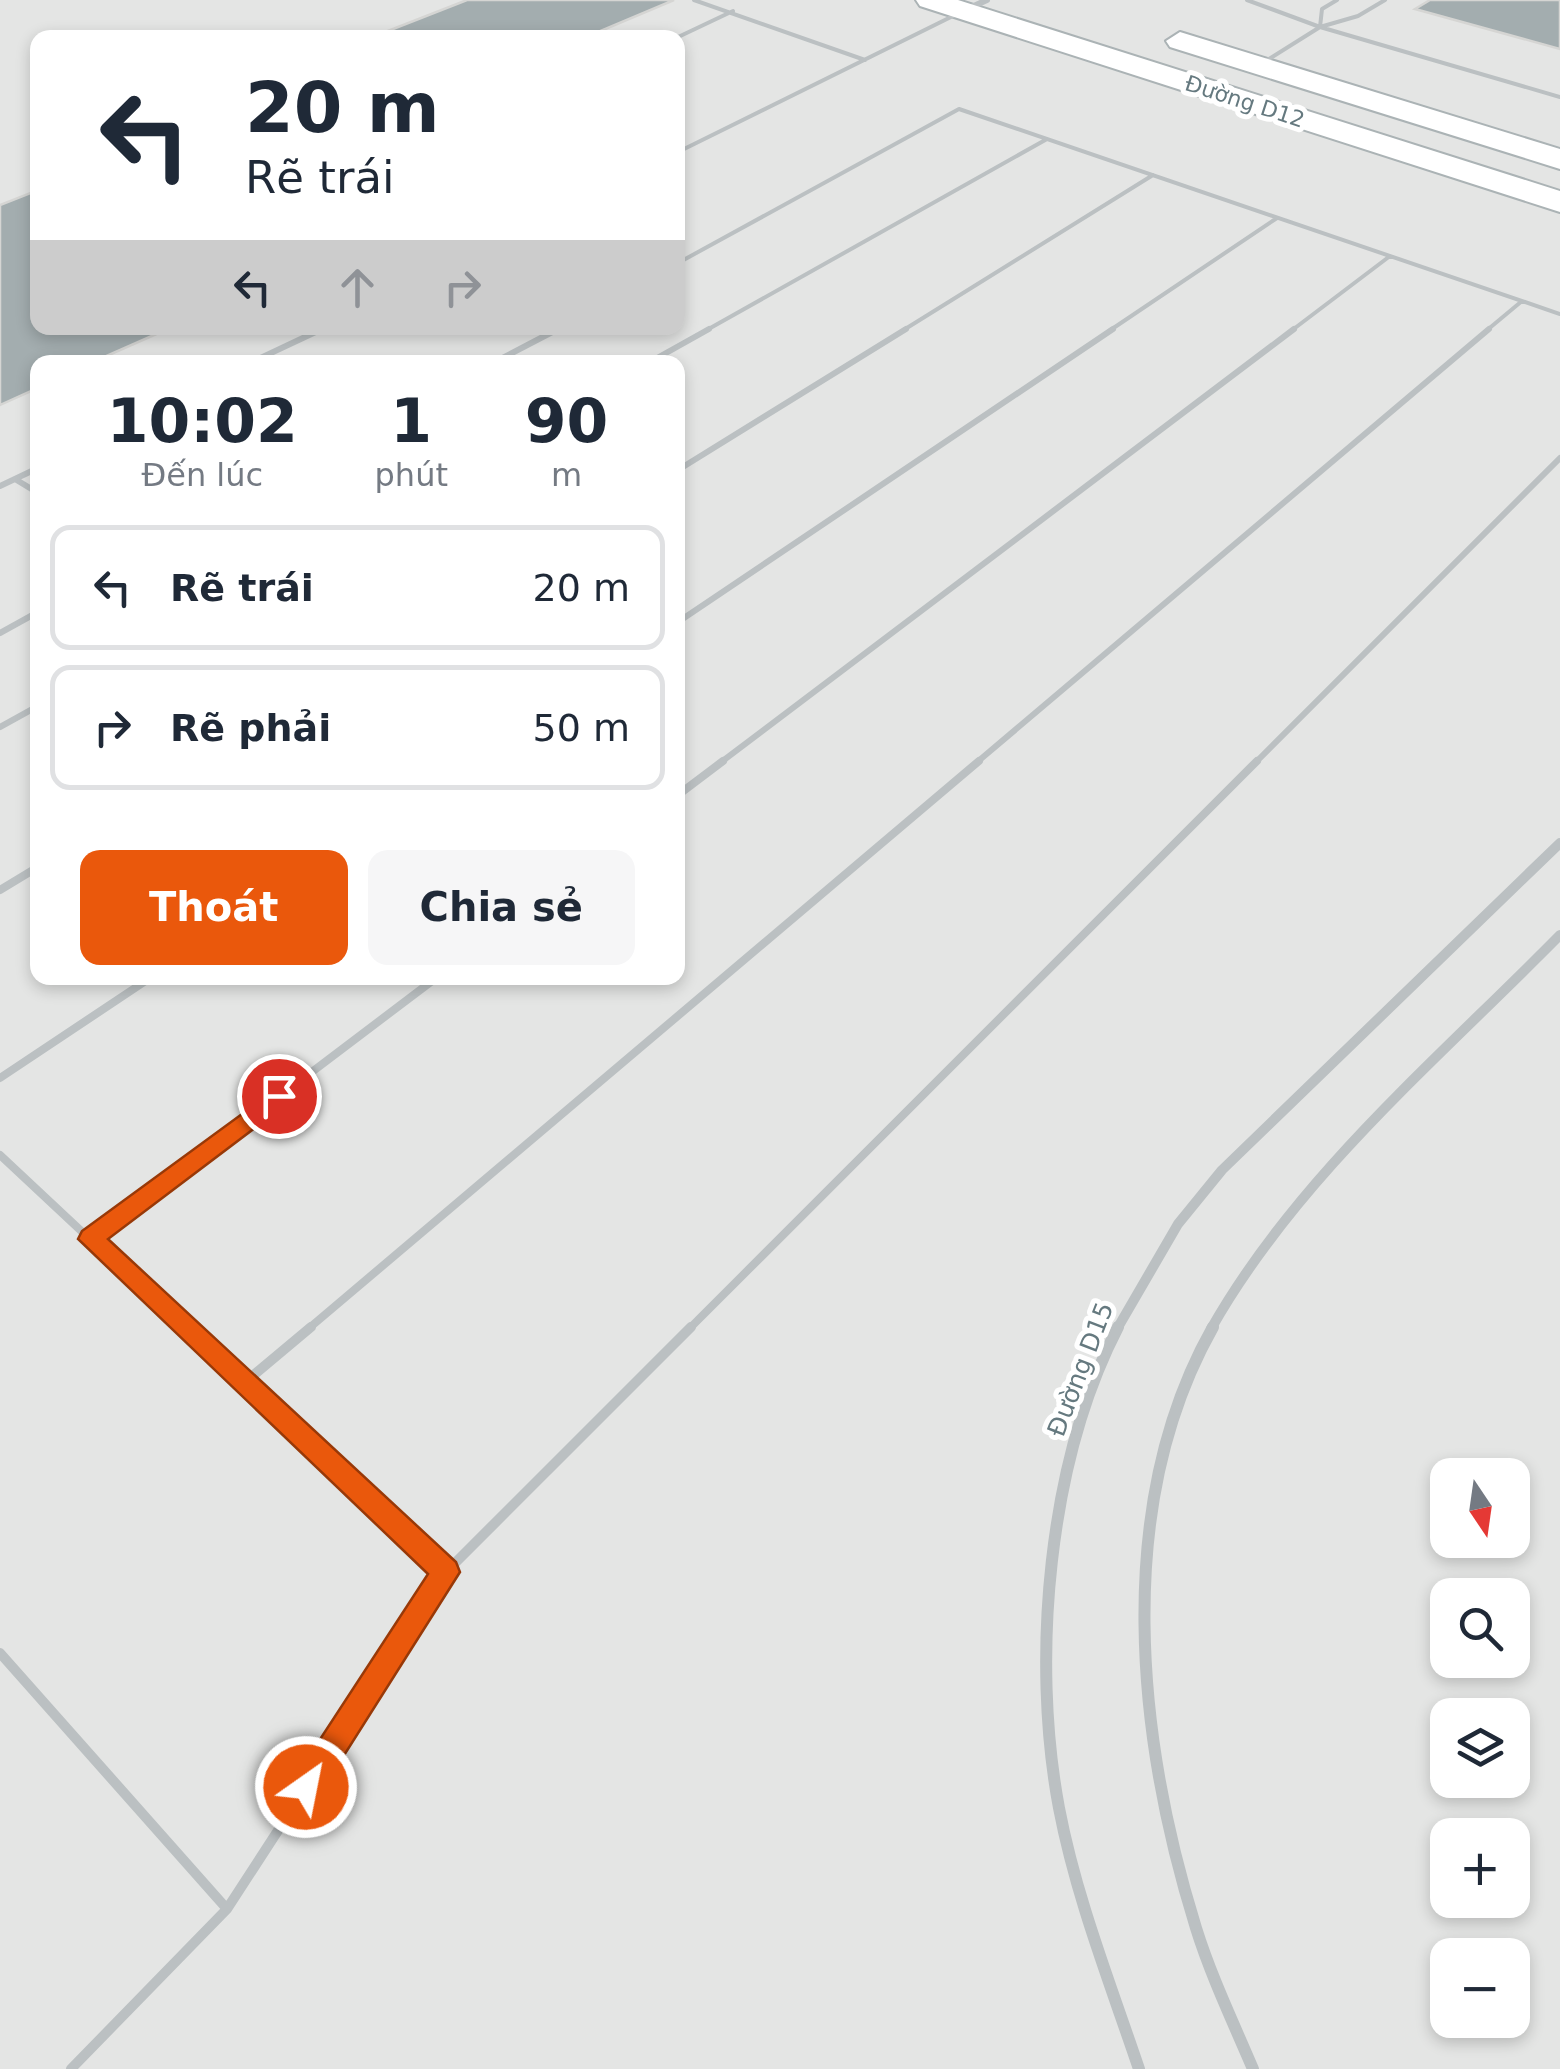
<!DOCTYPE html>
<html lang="vi">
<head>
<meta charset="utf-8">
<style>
	:root { --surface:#fff; --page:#f6f6f7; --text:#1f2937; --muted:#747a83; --line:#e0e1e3; --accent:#ea580c }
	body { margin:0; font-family:"DejaVu Sans",sans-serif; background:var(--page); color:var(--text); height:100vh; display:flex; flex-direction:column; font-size:38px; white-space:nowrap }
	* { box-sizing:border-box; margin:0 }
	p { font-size:32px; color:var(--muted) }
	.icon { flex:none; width:55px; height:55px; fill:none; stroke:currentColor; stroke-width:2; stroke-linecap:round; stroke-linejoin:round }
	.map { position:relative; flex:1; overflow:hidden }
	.details { position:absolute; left:30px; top:355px; width:655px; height:630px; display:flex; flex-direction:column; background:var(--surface); border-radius:20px; box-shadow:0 5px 15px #0003 }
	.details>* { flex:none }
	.banner { position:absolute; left:30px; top:30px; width:655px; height:305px; border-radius:20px; box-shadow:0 5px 15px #0003; background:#fff; color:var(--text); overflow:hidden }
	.needle { width:65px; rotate:167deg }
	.controls { position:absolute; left:1430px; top:1458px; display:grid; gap:20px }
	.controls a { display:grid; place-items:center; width:100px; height:100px; border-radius:20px; background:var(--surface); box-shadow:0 5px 15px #0003; font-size:50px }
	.pin { position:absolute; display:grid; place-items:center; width:85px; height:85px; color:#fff; margin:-42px; border:5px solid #fff; border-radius:50%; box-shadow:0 2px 10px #0007 }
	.me { position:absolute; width:110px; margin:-55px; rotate:33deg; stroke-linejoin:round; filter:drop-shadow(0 0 8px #0008) }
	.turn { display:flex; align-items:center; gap:35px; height:210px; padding:0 50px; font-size:45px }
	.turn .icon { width:130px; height:130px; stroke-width:2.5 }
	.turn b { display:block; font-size:70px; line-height:85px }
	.lanes { display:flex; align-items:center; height:95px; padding:0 50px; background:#0003; justify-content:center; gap:50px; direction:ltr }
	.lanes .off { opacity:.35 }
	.eta { display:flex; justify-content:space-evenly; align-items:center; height:170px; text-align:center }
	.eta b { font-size:60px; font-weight:700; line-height:70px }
	.action { display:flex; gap:20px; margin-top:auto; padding:20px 50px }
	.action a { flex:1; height:115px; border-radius:20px; background:var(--accent); color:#fff; font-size:40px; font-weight:700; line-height:115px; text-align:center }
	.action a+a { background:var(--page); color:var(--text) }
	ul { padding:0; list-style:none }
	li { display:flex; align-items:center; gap:30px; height:125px; margin:0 20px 15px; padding:0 30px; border:5px solid var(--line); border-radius:20px }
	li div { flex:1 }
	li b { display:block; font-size:38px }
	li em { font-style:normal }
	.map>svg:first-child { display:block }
	.built { fill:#e4e5e4; fill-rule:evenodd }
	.building { fill:#a3adaf; stroke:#d5d5d3; stroke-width:2.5 }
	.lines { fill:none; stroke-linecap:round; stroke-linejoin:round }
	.secondary-casing { stroke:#abb3b5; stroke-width:4 }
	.lane-far3 { stroke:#bbc0c2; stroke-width:4 }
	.lane-far2 { stroke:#bbc0c2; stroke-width:6 }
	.lane-far1 { stroke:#bbc0c2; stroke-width:8 }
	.lane { stroke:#bbc0c2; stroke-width:10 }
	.street-far2 { stroke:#bbc0c2; stroke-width:6 }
	.street-far1 { stroke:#bbc0c2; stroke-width:10 }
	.street { stroke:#bbc0c2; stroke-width:12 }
	.secondary { fill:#fff; fill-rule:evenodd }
	.route { fill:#ea580c; stroke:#983908; stroke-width:2.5 }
	.labels { text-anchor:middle; stroke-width:10; stroke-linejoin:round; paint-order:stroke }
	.far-street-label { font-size:22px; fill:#65797f; stroke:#fff }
	.street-label { font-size:25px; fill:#65797f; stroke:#fff }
</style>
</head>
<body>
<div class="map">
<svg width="1560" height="2069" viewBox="0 0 1560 2069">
	<rect width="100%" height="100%" fill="#f4f3f0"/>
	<path class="built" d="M0 0H1560V2069H0ZM38 38H678V328H38ZM38 362H678V978H38ZM1448 1475H1512V1540H1448ZM1448 1595H1512V1660H1448ZM1448 1715H1512V1780H1448ZM1448 1835H1512V1900H1448ZM1448 1955H1512V2020H1448Z"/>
	<path class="building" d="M467 0H674L584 38H370Z
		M1430 0H1560V49L1415 9Z
		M38 190V328H170L93 362H38V388L0 405V205Z"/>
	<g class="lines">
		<g class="secondary-casing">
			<path id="secondary" d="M916 0H958L1560 191V212L920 6Z
				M1180 32 1560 149V169L1170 47 1166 41Z"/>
		</g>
		<path class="lane-far3" d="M694 0 865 60
			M1247 0 1320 27 1560 97
			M1320 27 1322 9 1337 0
			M676 38 733 11
			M1261 64 1320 27 1358 16 1385 0
			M678 152 959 13
			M678 263 959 109 1560 314
			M316 331 323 328
			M553 331 559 328
			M705 331 1047 139
			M902 331 1153 175
			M1109 331 1277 218
			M1291 331 1390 256
			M1486 331 1522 301"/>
		<path class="lane-far2" d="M252 362 322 329
			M495 362 558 329
			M650 362 709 329
			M678 470 906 329
			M15 479 38 493
			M0 486 38 468
			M678 622 1113 329
			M0 633 38 612
			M0 727 38 706
			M720 763 1294 329
			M976 763 1489 329
			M1255 763 1560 458"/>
		<path class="lane-far1" d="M678 795 723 761
			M0 890 38 867
			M0 1078 150 978
			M0 1155 186 1329
			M91 1239 436 978
			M308 1329 979 761
			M689 1329 1257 761"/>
		<path class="lane" d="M184 1327 446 1572
			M244 1383 311 1327
			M0 1653 227 1909
			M71 2069 227 1909 446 1572 691 1327"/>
		<path class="street-far2" d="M965 10 987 0"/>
		<path class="street-far1" d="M1117 1329 1178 1224 1222 1170 1560 843
			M1211 1329C1297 1177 1438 1059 1560 935"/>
		<path class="street" d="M1118 1327C1048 1462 1031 1659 1059 1808 1076 1897 1110 1983 1139 2069
			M1213 1327C1112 1506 1137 1738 1196 1928 1211 1976 1233 2022 1253 2069"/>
		<use href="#secondary" class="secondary"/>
	</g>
	<path class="route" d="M279 1087 291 1096 288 1103 108 1239 456 1562 460 1572 317 1798 306 1802 296 1798 291 1787 296 1776 428 1574 78 1239 82 1231Z"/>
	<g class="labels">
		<g class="far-street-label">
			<text transform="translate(1245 101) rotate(18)" y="8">Đường D12</text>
		</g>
		<g class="street-label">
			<text transform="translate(1080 1369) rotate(-69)" y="9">Đường D15</text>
		</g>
	</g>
</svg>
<div class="controls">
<a><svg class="needle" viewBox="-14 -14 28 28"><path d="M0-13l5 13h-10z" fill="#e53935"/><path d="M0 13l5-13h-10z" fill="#747a83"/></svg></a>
<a><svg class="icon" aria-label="search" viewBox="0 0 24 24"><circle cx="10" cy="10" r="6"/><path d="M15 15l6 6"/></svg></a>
<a><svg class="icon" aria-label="layers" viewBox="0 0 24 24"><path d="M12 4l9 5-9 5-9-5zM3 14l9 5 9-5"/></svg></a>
<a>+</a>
<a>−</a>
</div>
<div class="pin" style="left:279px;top:1096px;background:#d93025"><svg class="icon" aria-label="arrive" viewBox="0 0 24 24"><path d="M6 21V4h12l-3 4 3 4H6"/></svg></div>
<svg class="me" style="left:306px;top:1787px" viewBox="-20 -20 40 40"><circle r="17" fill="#ea580c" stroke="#fff" stroke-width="3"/><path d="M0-11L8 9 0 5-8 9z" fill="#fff"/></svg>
<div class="banner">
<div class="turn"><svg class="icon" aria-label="left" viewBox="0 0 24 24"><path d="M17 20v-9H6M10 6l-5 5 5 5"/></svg><div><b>20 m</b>Rẽ trái</div></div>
<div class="lanes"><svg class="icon" aria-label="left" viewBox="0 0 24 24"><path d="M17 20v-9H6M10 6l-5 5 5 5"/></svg><svg class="icon off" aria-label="ahead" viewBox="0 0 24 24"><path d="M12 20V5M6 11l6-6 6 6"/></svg><svg class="icon off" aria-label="right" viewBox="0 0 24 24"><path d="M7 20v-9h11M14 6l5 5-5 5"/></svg></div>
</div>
<section class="details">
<div class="eta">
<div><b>10:02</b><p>Đến lúc</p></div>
<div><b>1</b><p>phút</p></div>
<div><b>90</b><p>m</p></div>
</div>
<ul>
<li><svg class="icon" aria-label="left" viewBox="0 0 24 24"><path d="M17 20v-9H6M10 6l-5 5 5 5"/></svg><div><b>Rẽ trái</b></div><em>20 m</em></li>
<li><svg class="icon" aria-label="right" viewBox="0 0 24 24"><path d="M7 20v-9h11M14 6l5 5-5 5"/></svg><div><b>Rẽ phải</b></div><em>50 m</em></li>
</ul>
<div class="action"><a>Thoát</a><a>Chia sẻ</a></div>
</section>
</div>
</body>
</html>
